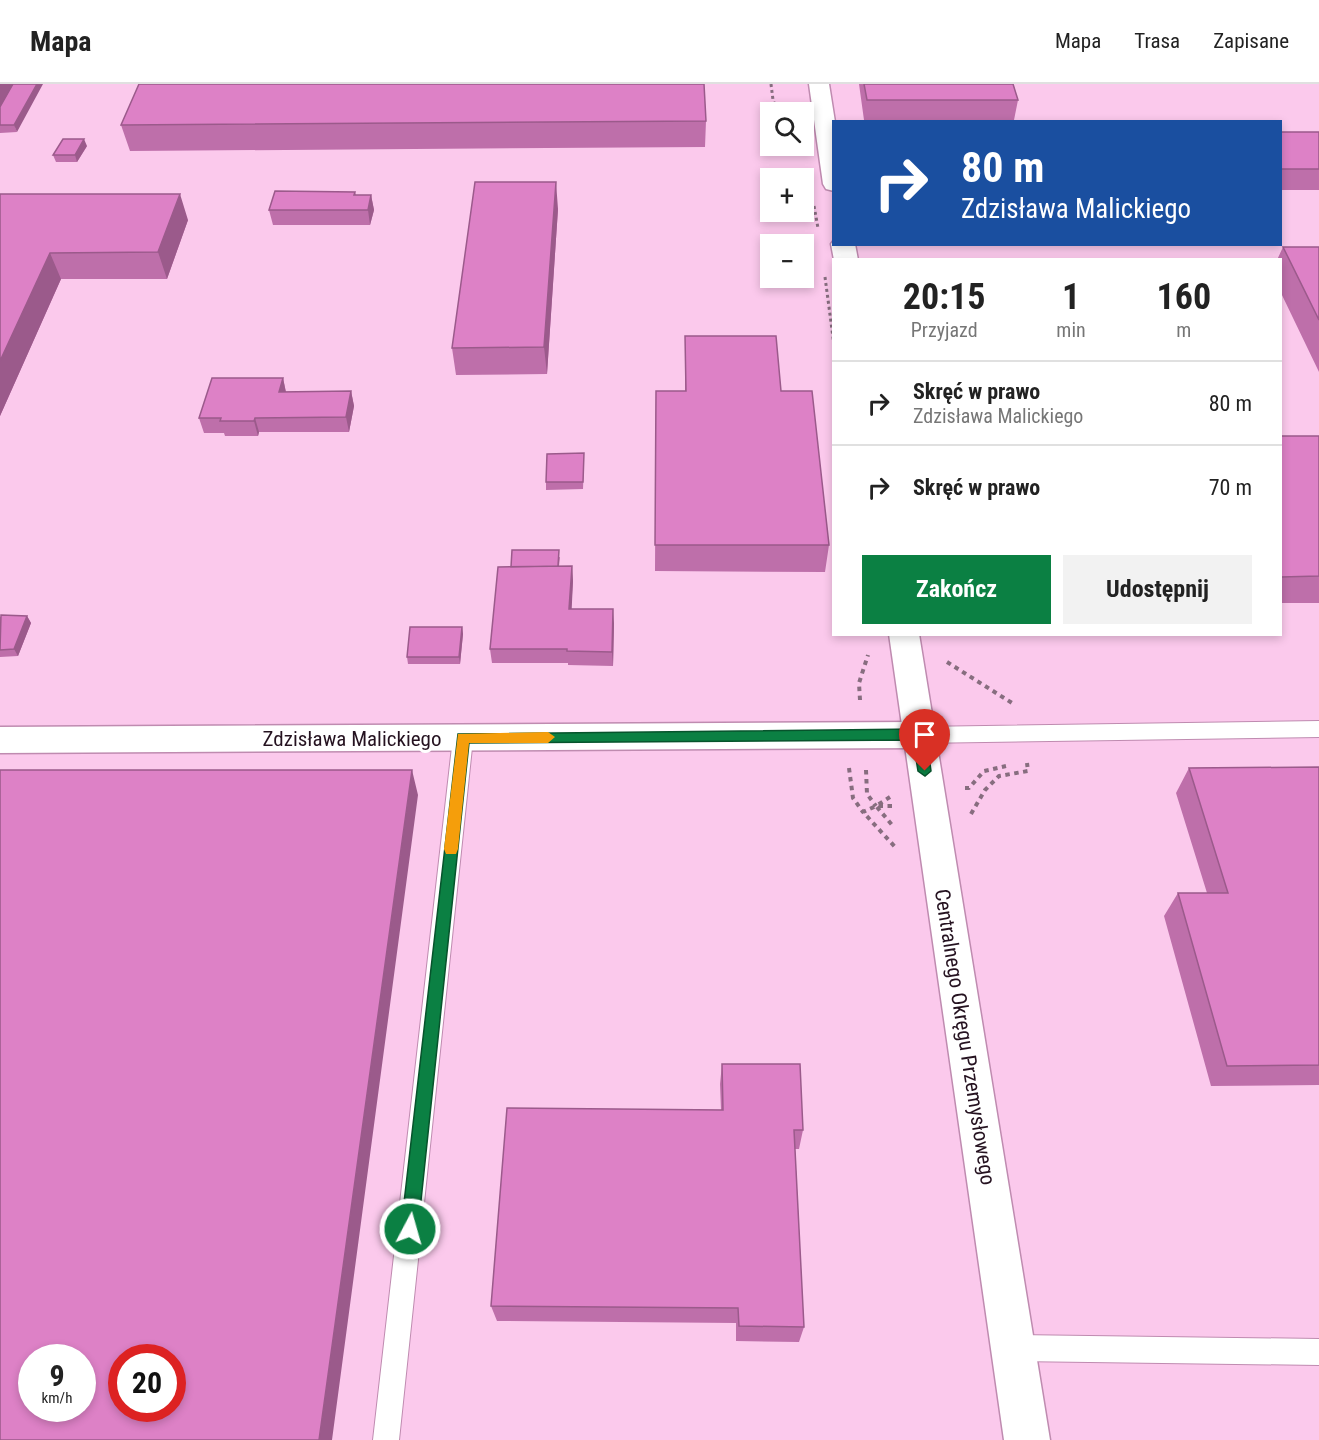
<!DOCTYPE html>
<html lang="pl">
<head>
<meta charset="utf-8">
<style>
	:root { --surface:#fff; --page:#f2f2f2; --text:#222; --muted:#767676; --line:#e0e0e0; --accent:#0b8043 }
	body { margin:0; font-family:"Roboto Condensed",sans-serif; background:var(--page); color:var(--text); height:100vh; display:flex; flex-direction:column; font-size:22px; white-space:nowrap }
	* { box-sizing:border-box; margin:0 }
	p { font-size:20px; color:var(--muted) }
	.icon { flex:none; width:33px; height:33px; fill:none; stroke:currentColor; stroke-width:2; stroke-linecap:round; stroke-linejoin:round }
	.map { position:relative; flex:1; overflow:hidden }
	.drawer { position:absolute; left:832px; top:174px; width:450px; height:378px; display:flex; flex-direction:column; background:var(--surface); border-radius:0px; box-shadow:0 3px 9px #0003 }
	.drawer>* { flex:none }
	.hud { position:absolute; left:832px; top:36px; width:450px; height:126px; border-radius:0px; box-shadow:0 3px 9px #0003; background:#1a4fa0; color:#fff; overflow:hidden }
	.controls { position:absolute; left:760px; top:18px; display:grid; gap:12px }
	.controls a { display:grid; place-items:center; width:54px; height:54px; border-radius:0px; background:var(--surface); box-shadow:0 3px 9px #0003; font-size:30px }
	.speed { position:absolute; left:18px; top:1260px; display:flex; gap:12px; font-size:30px; font-weight:700; text-align:center }
	.speed>* { display:grid; place-content:center; width:78px; height:78px; border-radius:50%; background:var(--surface); box-shadow:0 3px 9px #0003; line-height:1 }
	.speed small { font-size:15px; font-weight:400 }
	.speed .limit { border:9px solid #d22; background:#fff; color:#111 }
	.pin { position:absolute; display:grid; place-items:center; width:51px; height:51px; color:#fff; margin:-62px -26px; border-radius:50% 50% 50% 0; rotate:-45deg; box-shadow:0 0 6px #0007 }
	.pin .icon { rotate:45deg }
	.me { position:absolute; width:66px; margin:-33px; rotate:6deg; stroke-linejoin:round; filter:drop-shadow(0 0 4px #0008) }
	.turn { display:flex; align-items:center; gap:21px; height:126px; padding:0 30px; font-size:27px }
	.turn .icon { width:78px; height:78px; stroke-width:2.5 }
	.turn b { display:block; font-size:42px; line-height:51px }
	.eta { display:flex; justify-content:space-evenly; align-items:center; height:102px; text-align:center }
	.eta b { font-size:36px; font-weight:700; line-height:42px }
	.button { display:flex; gap:12px; margin-top:auto; padding:12px 30px }
	.button a { flex:1; height:69px; border-radius:0px; background:var(--accent); color:#fff; font-size:24px; font-weight:700; line-height:69px; text-align:center }
	.button a+a { background:var(--page); color:var(--text) }
	ul { padding:0; list-style:none }
	li { display:flex; align-items:center; gap:18px; height:84px; padding:0 30px; border-top:2px solid var(--line) }
	li div { flex:1 }
	li b { display:block; font-size:22px }
	li em { font-style:normal }
	header { display:flex; align-items:center; gap:36px; box-sizing:border-box; height:84px; padding:0 30px; background:var(--surface); border-bottom:2px solid var(--line) }
	header strong { font-size:28px }
	nav { display:flex; gap:33px; margin-inline-start:auto; font-size:21px }
	.map>svg:first-child { display:block }
	.built { fill:#fbc9ec; fill-rule:evenodd }
	.lines { fill:none; stroke-linecap:round; stroke-linejoin:round }
	.lane-casing { stroke:#bf8bb0; stroke-width:2 }
	.street-casing { stroke:#bf8bb0; stroke-width:3 }
	.secondary-casing { stroke:#bf8bb0; stroke-width:3 }
	.path-far1 { stroke:#876d7f; stroke-width:3; stroke-dasharray:3 3; stroke-linecap:butt }
	.path { stroke:#876d7f; stroke-width:4; stroke-dasharray:4.5 4.5; stroke-linecap:butt }
	.lane { fill:#fff; fill-rule:evenodd }
	.street { fill:#fff; fill-rule:evenodd }
	.secondary { fill:#fff; fill-rule:evenodd }
	.wall { fill:#be6faa }
	.shaded-wall { fill:#9b5a8b }
	.building { fill:#dd81c6; stroke:#9b5a8b; stroke-width:1.5; fill-rule:evenodd }
	.route { fill:#0b8043; stroke:#07532c; stroke-width:1.5 }
	.slow { fill:#f59e0b }
	.labels { text-anchor:middle; stroke-width:6; stroke-linejoin:round; paint-order:stroke }
	.street-label { font-size:21px; fill:#251220; stroke:#fff }
</style>
</head>
<body>
<header>
<strong>Mapa</strong>
<nav><a>Mapa</a><a>Trasa</a><a>Zapisane</a></nav>
</header>
<div class="map">
<svg width="1319" height="1356" viewBox="0 0 1319 1356">
	<rect width="100%" height="100%" fill="#fad9f0"/>
	<path class="built" d="M0 0H1319V1356H0ZM771 28H804V62H771ZM834 38H1281V160H834ZM771 94H804V128H771ZM771 160H804V194H771ZM834 176H1281V550H834ZM32 1274H82V1324H32ZM122 1274H172V1324H122Z"/>
	<g class="lines">
		<g class="lane-casing">
			<path id="lane" d="M1319 637V653L919 659 912 656 909 651 912 646 919 643Z
				M463 646 470 649 473 654 399 1356H373L453 654 456 649Z
				M1012 1251 1319 1255V1281L1012 1277 1003 1273 999 1264 1003 1255Z"/>
		</g>
		<g class="street-casing">
			<path id="street" d="M919 638 930 642 935 651 930 660 919 664 0 669V643Z"/>
		</g>
		<g class="secondary-casing">
			<path id="secondary" d="M809 0H829L835 38 834 107 826 105 823 100Z
				M834 156V160H855L858 176H834L831 160Z
				M889 550H919L1050 1356H1004Z"/>
		</g>
		<path class="path-far1" d="M771 0 773 16 778 28
			M814 122 818 144
			M825 193 834 261"/>
		<path class="path" d="M947 578 1012 619
			M860 616 859 599 868 571
			M849 684 853 714 863 728
			M866 686 867 710 876 722
			M965 704H969L984 687 1006 682
			M890 713 876 722 893 742
			M892 722H876L863 728 896 764
			M971 730 985 706 999 692 1028 687 1027 679"/>
		<use href="#lane" class="lane"/>
		<use href="#street" class="street"/>
		<use href="#secondary" class="secondary"/>
	</g>
	<path class="wall" d="M0 0 17 48 0 49Z
		M859 0H1013L1018 16 1014 36H864Z
		M706 37 705 63 130 67 121 41Z
		M1281 48H1319V106H1281Z
		M87 62 77 78H56L53 71Z
		M355 108 356 111H371L374 126 370 141H273L269 126Z
		M0 110 188 136 167 195H61L0 332Z
		M558 125 547 290 456 291 452 264Z
		M1283 163H1319V288L1281 209V176H1277Z
		M685 252 781 307 829 461 825 488 655 487 656 307H685Z
		M283 294 286 308 351 307 354 322 349 348H259L258 352H225L224 349H204L199 334Z
		M1281 352H1319V519H1281Z
		M584 377 583 405 546 406V398Z
		M560 473 559 482H572L573 497 571 525 614 539 613 582 568 581V579H492L490 565 511 483Z
		M27 532 31 539 18 572 0 573V533Z
		M462 543 463 550 460 580H408L407 573Z
		M1319 683V1001L1211 1002 1164 832 1178 809H1207L1176 709 1189 684Z
		M722 980 803 1046 799 1065H795L804 1243 799 1258 736 1257V1239L497 1237 491 1222 721 1026 720 1000Z"/>
	<path class="shaded-wall" d="M0 0H19L0 35Z
		M37 0H43L17 48 14 41Z
		M84 55 87 62 77 78 75 71Z
		M556 98 558 125 547 290 544 263Z
		M180 110 188 136 167 195 158 168Z
		M371 111 374 126 370 141 368 126Z
		M50 169 61 195 0 332V277Z
		M283 294 286 309 279 308Z
		M351 307 354 322 349 348 346 333Z
		M255 334 259 348 258 352 254 337Z
		M572 482 573 497 571 539 569 525Z
		M613 525 614 539 613 582 612 568Z
		M27 532 31 539 18 572 14 565Z
		M462 543 463 550 460 580 459 573Z
		M412 686 418 711 332 1356H319Z"/>
	<path class="building" d="M13 0H37L14 41H0V23Z
		M139 0H704L706 37 121 41Z
		M864 0H1013L1018 16H867Z
		M1281 48H1319V85H1281Z
		M63 55H84L75 71H53Z
		M475 98H556L544 263 452 264Z
		M275 107 355 108 354 111H371L368 126H269Z
		M0 110H180L158 168 50 169 0 277Z
		M1283 163H1319V236Z
		M685 252H776L781 307H812L829 461H655L656 307H686Z
		M212 294H283L279 308 351 307 346 333 255 334 254 337H220L221 334H199Z
		M1281 352H1319V492L1281 493Z
		M584 369 583 398H546L547 370Z
		M512 466H559L558 482 511 483Z
		M572 482 569 525H613L612 568 567 567V565H490L498 483Z
		M1 531 27 532 14 565 0 566Z
		M410 543H462L459 573H407Z
		M1319 683V981L1227 982 1178 809H1228L1189 684Z
		M0 686H412L319 1356H0ZM32 1274H82V1324H32ZM122 1274H172V1324H122Z
		M722 980H800L803 1046H794L804 1243 739 1242 738 1224 491 1222 507 1024 723 1026Z"/>
	<path class="route" d="M919 645 926 651 931 687 925 692 918 687 913 656 469 659 418 1145 416 1151 410 1154 403 1151 401 1145 458 650Z"/>
	<path class="slow" d="M548 648 555 653 548 659H469L458 765 456 770H446L444 765 458 650Z"/>
	<g class="labels">
		<g class="street-label">
			<text x="352" y="662">Zdzisława Malickiego</text>
			<text transform="translate(965 953) rotate(81)" y="7">Centralnego Okręgu Przemysłowego</text>
		</g>
	</g>
</svg>
<div class="controls">
<a><svg class="icon" aria-label="search" viewBox="0 0 24 24"><circle cx="10" cy="10" r="6"/><path d="M15 15l6 6"/></svg></a>
<a>+</a>
<a>−</a>
</div>
<div class="speed"><div>9<small>km/h</small></div><div class="limit">20</div></div>
<div class="pin" style="left:925px;top:687px;background:#d93025"><svg class="icon" aria-label="arrive" viewBox="0 0 24 24"><path d="M6 21V4h12l-3 4 3 4H6"/></svg></div>
<svg class="me" style="left:410px;top:1145px" viewBox="-20 -20 40 40"><circle r="17" fill="#0b8043" stroke="#fff" stroke-width="3"/><path d="M0-11L8 9 0 5-8 9z" fill="#fff"/></svg>
<div class="hud">
<div class="turn"><svg class="icon" aria-label="right" viewBox="0 0 24 24"><path d="M7 20v-9h11M14 6l5 5-5 5"/></svg><div><b>80 m</b>Zdzisława Malickiego</div></div>
</div>
<section class="drawer">
<div class="eta">
<div><b>20:15</b><p>Przyjazd</p></div>
<div><b>1</b><p>min</p></div>
<div><b>160</b><p>m</p></div>
</div>
<ul>
<li><svg class="icon" aria-label="right" viewBox="0 0 24 24"><path d="M7 20v-9h11M14 6l5 5-5 5"/></svg><div><b>Skręć w prawo</b><p>Zdzisława Malickiego</p></div><em>80 m</em></li>
<li><svg class="icon" aria-label="right" viewBox="0 0 24 24"><path d="M7 20v-9h11M14 6l5 5-5 5"/></svg><div><b>Skręć w prawo</b></div><em>70 m</em></li>
</ul>
<div class="button"><a>Zakończ</a><a>Udostępnij</a></div>
</section>
</div>
</body>
</html>
